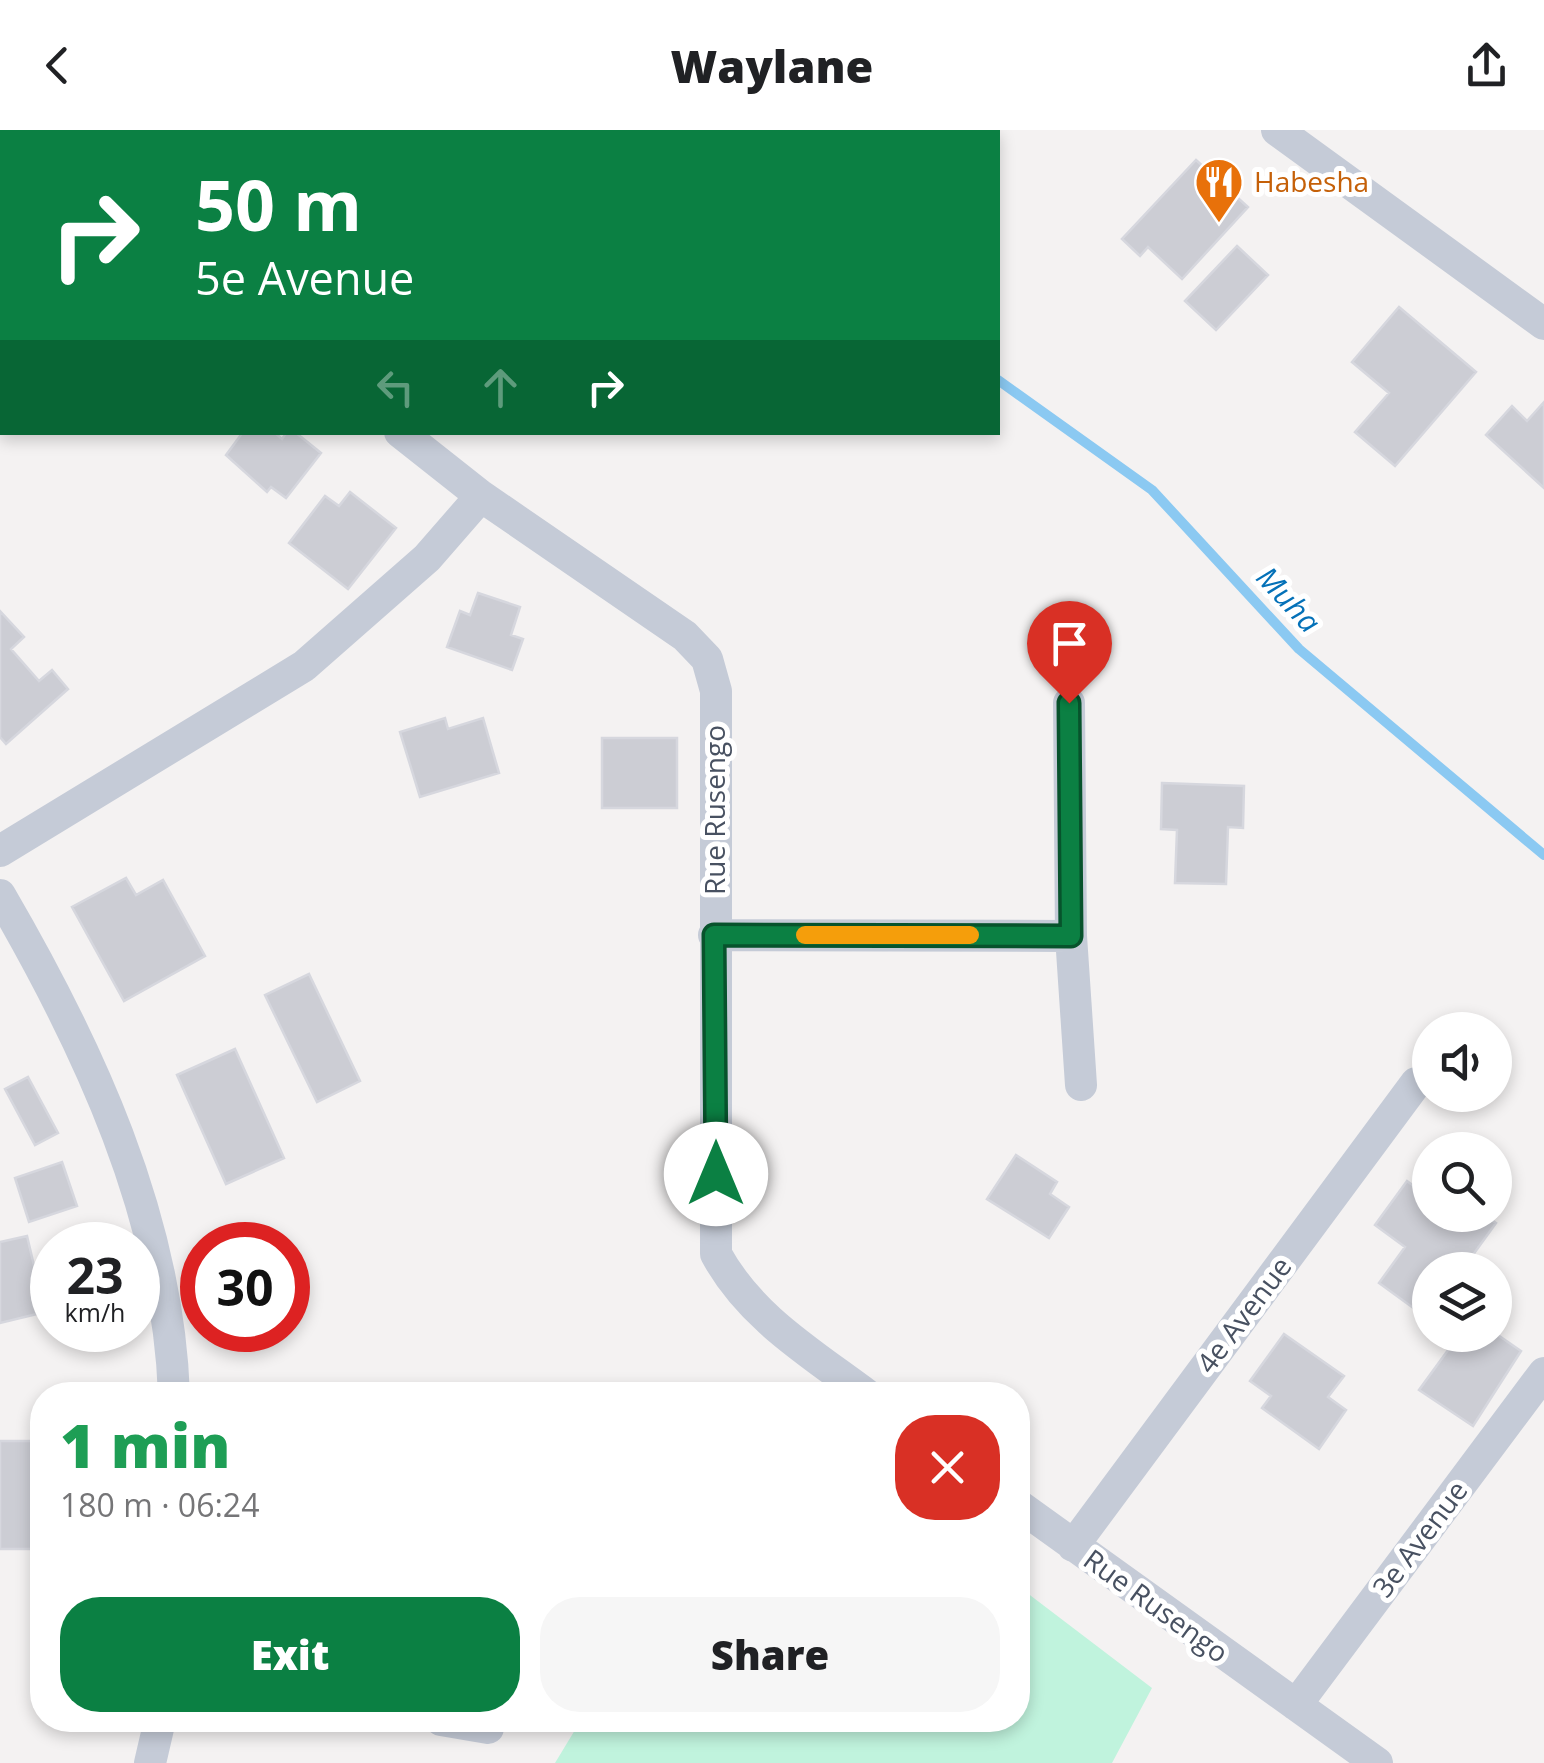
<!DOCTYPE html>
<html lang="en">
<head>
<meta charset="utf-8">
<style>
	:root { --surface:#fff; --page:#f6f6f6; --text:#202124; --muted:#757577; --accent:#0b8043 }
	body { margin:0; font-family:"Open Sans",sans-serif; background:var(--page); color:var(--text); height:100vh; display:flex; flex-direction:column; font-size:38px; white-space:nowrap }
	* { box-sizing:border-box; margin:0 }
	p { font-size:32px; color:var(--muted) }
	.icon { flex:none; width:55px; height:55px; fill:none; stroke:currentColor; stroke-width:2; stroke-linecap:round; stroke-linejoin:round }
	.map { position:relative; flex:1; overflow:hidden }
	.panel { position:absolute; left:30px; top:1252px; width:1000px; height:350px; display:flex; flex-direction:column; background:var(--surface); border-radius:40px; box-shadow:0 5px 15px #0003 }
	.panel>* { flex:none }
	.hud { position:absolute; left:0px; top:0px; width:1000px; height:305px; box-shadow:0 5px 15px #0003; background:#0b8043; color:#fff; overflow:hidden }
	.buttons { position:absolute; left:1412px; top:882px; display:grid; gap:20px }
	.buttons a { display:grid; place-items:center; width:100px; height:100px; border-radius:50%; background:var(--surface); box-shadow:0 5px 15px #0003; font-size:50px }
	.speed { position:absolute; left:30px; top:1092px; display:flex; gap:20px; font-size:50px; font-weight:700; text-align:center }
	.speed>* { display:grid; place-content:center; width:130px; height:130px; border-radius:50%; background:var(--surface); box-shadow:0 5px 15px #0003; line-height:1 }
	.speed small { font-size:25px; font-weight:400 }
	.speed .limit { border:15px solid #d22; background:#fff; color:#111 }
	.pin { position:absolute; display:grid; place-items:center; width:85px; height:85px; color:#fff; margin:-102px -42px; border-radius:50% 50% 50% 0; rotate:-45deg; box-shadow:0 0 10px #0007 }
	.pin .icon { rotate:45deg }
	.me { position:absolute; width:110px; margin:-55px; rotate:0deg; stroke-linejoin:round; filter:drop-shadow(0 0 8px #0008) }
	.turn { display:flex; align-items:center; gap:35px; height:210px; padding:0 30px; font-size:45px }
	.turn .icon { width:130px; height:130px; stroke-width:2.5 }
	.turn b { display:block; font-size:70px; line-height:85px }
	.lanes { display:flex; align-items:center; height:95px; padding:0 30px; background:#0003; justify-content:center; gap:50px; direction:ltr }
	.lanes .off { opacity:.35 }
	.round { display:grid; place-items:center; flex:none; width:105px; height:105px; border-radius:40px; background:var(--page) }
	.headline { display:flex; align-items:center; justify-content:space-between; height:170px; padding:0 30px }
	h1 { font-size:60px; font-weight:800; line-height:75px; color:#1e9e55 }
	.button { display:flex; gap:20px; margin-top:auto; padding:20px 30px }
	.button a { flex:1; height:115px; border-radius:40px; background:var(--accent); color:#fff; font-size:40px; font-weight:800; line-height:115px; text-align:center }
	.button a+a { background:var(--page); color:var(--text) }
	header { display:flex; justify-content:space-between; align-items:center; height:130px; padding:0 30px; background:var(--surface); font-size:45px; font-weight:800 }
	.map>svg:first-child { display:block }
	.green { fill:#c0f3dd }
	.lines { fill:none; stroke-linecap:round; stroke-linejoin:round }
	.stream { stroke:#8bc9f2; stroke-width:10 }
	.building { fill:#cccdd4; stroke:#d6d7de; stroke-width:2.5 }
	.minor { stroke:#c5cbd7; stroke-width:32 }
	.route-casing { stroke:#07532c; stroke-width:25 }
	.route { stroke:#0b8043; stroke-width:18 }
	.slow { stroke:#f59e0b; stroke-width:18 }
	.labels { text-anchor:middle; stroke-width:10; stroke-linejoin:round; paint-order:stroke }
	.food-label { font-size:28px; fill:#c56008; stroke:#fff; text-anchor:start }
	.street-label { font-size:28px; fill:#485161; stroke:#fff }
	.water-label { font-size:30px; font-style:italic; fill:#0471b8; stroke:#fff }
</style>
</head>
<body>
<header><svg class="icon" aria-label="back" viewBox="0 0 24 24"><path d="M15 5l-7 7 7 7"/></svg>Waylane<svg class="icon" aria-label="share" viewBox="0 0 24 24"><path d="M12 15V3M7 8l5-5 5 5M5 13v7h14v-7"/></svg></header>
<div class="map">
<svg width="1544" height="1633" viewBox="0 0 1544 1633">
	<rect width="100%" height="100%" fill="#f4f2f2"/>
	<path class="green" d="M1018 1456 1152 1558 1112 1633H555L581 1590H1018Z"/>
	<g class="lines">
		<path class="stream" d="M442 0 446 2
			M998 250 1152 360 1299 519 1544 725"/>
	</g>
	<path class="building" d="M1196 30 1248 77 1182 149 1148 117 1140 126 1122 109Z
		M1237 116 1268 145 1216 200 1185 171Z
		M0 118 2 120V224L0 223Z
		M1399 177 1476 242 1395 336 1355 302 1389 263 1352 232Z
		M1544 272V358L1486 305 1512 276 1527 291Z
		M243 302H274L282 309 287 302H295L321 323 286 368 271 357 267 362 226 325Z
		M350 362 396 398 348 459 289 413 325 366 339 376Z
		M478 463 520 477 511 505 523 509 512 540 447 517 460 481 470 485Z
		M0 481 24 507 11 519 39 551 52 540 68 559 6 614 0 607Z
		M445 588 448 599 483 588 499 643 420 667 400 602Z
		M602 608H677V678H602Z
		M1162 653 1244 656 1243 698 1228 697 1226 754 1175 753 1177 700 1161 699Z
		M126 748 136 765 163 750 205 826 124 871 72 777Z
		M309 844 360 951 317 972 265 865Z
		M235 919 284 1028 226 1054 177 945Z
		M28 947 58 1003 35 1015 5 959Z
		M1016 1025 1057 1052 1050 1064 1069 1077 1049 1108 987 1069Z
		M62 1032 77 1076 29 1092 15 1048Z
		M1407 1051 1430 1068V1085H1485L1496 1093 1462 1140H1430L1427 1188 1379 1153 1405 1117 1375 1095Z
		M27 1106 45 1182 0 1193V1112Z
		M1495 1203 1521 1221 1473 1296 1419 1260 1459 1205Z
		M1284 1204 1344 1246 1328 1267 1346 1280 1319 1319 1262 1278 1271 1266 1250 1251Z
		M0 1311H34L35 1357H42V1419H0Z"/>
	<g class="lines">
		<path class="minor" d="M1277 0 1544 194
			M0 11 2 12
			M400 302 481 366 685 506 707 529 716 561V1124C750 1187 811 1223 867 1265
			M1069 573 1071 806 1081 955
			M0 721 304 536 427 428 481 366
			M0 765C88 916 168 1087 174 1265
			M714 805 1071 806
			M1018 1375 1377 1633
			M1073 1416 1416 953
			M1296 1575 1544 1243
			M441 1590 488 1598
			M150 1633 160 1590"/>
	</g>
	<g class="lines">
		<g class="route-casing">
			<path id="route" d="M716 1044 714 805 1071 806 1069 573"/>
		</g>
		<use href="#route" class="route"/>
		<path class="slow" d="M805 805H970"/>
	</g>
	<defs>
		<g id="restaurant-pin" transform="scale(2.5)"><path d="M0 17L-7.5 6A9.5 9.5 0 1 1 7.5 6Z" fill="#e8710a" stroke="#fff"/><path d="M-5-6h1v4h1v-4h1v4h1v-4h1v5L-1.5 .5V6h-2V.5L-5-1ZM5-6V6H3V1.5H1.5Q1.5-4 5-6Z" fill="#fff"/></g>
	</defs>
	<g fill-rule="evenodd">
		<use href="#restaurant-pin" x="1219" y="52"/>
	</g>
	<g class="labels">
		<g class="food-label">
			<text x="1254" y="62">Habesha</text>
		</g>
		<g class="street-label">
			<text transform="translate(715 680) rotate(-90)" y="10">Rue Rusengo</text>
			<text transform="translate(1244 1185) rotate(-53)" y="10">4e Avenue</text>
			<text transform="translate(1420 1409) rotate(-53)" y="10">3e Avenue</text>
			<text transform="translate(1156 1476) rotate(36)" y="10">Rue Rusengo</text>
		</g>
		<g class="water-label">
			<text transform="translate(1288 470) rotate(47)" y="10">Muha</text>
		</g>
	</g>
</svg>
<div class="buttons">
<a><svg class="icon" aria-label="sound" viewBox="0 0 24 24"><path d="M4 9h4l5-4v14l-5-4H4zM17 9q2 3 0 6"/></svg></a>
<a><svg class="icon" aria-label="search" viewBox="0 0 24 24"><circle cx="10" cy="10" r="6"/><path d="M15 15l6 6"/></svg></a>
<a><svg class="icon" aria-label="layers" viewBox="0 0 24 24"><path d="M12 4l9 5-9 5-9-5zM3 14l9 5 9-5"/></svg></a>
</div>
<div class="speed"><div>23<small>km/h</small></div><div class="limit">30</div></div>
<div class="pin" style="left:1069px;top:573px;background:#d93025"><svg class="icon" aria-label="arrive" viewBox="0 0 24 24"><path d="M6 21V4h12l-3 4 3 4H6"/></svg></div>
<svg class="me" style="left:716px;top:1044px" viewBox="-20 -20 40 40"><circle r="19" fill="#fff"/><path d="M0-13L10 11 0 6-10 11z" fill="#0b8043"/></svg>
<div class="hud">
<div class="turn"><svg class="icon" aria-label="right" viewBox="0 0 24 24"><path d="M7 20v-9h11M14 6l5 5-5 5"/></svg><div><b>50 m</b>5e Avenue</div></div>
<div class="lanes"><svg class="icon off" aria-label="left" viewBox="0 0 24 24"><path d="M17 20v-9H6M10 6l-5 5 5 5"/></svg><svg class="icon off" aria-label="ahead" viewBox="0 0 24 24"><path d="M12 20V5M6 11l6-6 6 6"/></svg><svg class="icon" aria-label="right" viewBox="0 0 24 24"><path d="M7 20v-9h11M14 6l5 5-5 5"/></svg></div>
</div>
<section class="panel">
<div class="headline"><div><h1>1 min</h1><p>180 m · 06:24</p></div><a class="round" style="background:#d93025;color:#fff"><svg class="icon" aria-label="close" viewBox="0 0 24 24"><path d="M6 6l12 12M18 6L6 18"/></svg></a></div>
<div class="button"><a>Exit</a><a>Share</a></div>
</section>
</div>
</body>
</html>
